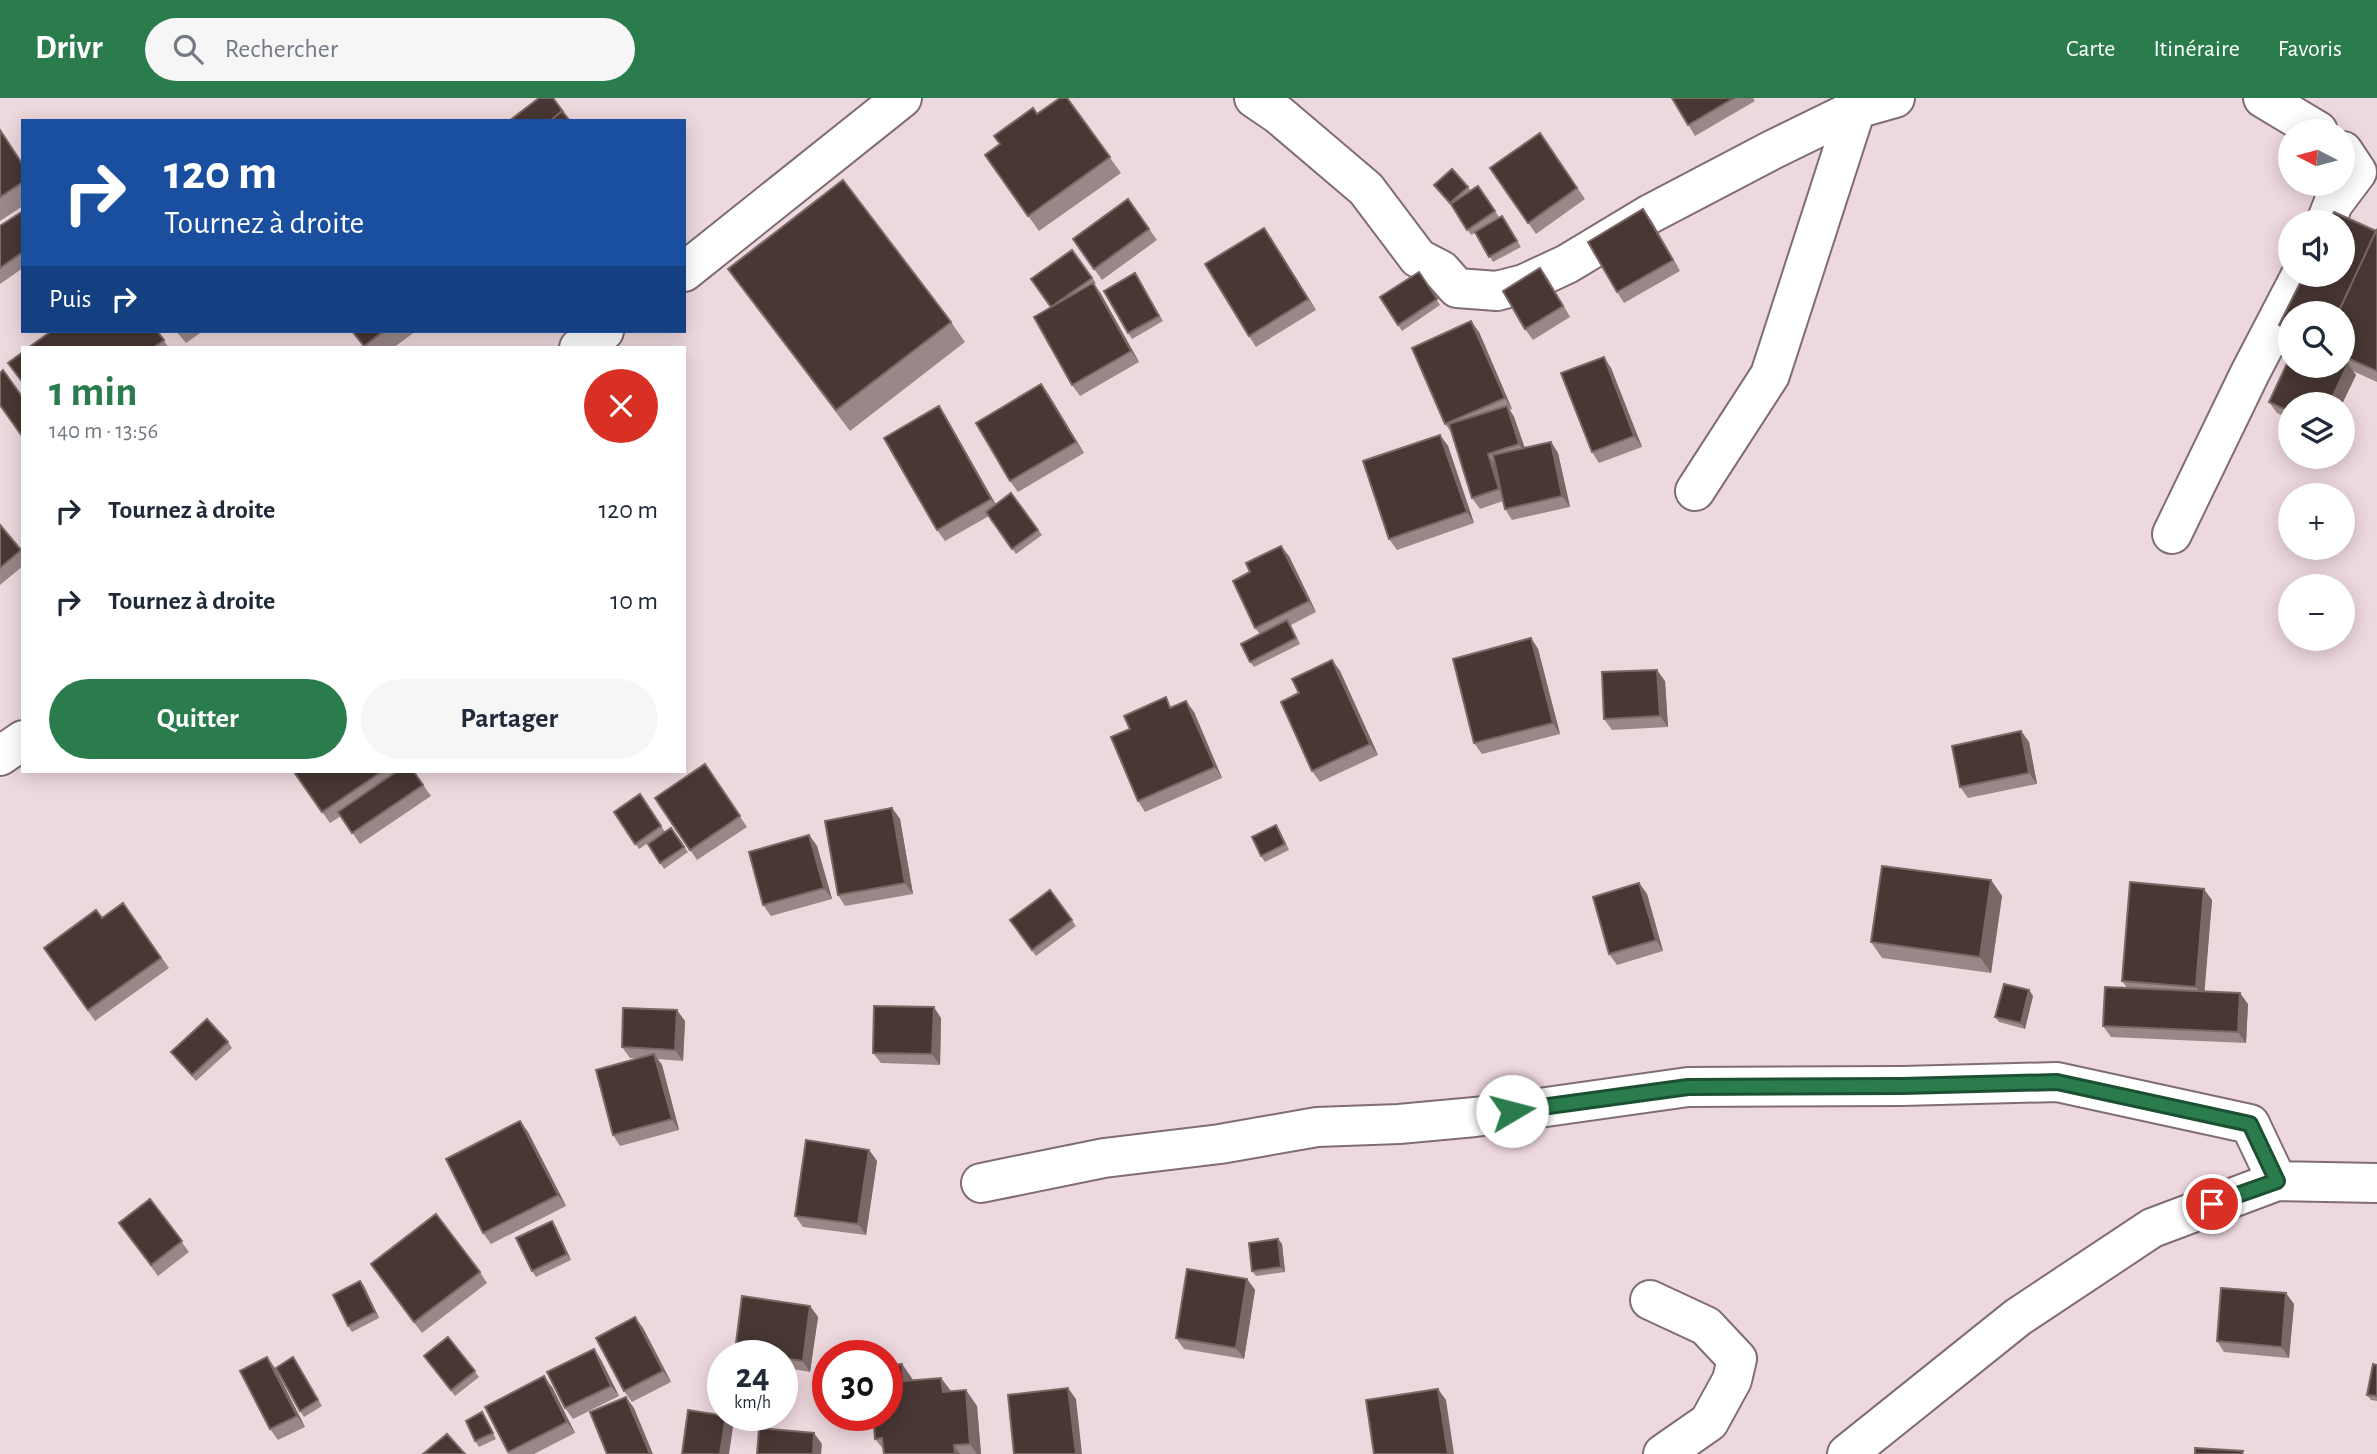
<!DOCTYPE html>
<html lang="fr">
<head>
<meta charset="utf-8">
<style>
	:root { --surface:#fff; --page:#f6f6f7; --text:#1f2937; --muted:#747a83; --accent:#2a7c4d }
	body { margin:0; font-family:"Alegreya Sans",sans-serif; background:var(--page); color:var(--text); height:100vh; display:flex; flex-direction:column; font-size:26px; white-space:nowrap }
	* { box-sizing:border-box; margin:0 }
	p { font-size:23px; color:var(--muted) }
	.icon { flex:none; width:38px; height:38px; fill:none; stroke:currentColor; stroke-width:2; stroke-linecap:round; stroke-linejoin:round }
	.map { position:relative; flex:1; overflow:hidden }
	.panel { position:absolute; left:21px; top:248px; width:665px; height:427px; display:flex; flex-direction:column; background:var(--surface); border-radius:0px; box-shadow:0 4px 18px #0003 }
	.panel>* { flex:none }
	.hud { position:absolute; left:21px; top:21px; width:665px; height:214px; border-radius:0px; box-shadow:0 4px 18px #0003; background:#1a4fa0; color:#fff; overflow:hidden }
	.needle { width:46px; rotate:276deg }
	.controls { position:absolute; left:2278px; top:21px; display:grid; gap:14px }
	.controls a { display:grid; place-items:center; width:77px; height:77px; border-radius:50%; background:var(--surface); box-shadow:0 4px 18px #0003; font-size:35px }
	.speed { position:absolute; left:707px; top:1242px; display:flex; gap:14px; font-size:35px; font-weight:700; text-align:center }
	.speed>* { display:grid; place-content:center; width:91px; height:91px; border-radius:50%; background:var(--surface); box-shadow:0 4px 18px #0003; line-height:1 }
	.speed small { font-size:18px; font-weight:400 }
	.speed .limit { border:10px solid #d22; background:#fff; color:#111 }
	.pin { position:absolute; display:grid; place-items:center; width:60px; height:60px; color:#fff; margin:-30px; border:4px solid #fff; border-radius:50%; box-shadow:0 2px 7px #0007 }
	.me { position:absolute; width:77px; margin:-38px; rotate:82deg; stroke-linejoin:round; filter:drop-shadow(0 0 5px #0008) }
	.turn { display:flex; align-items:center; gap:24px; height:147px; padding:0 28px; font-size:32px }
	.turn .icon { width:91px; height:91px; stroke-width:2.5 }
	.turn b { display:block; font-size:49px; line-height:60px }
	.then { display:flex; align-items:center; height:66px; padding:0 28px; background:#0003; gap:14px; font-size:26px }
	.round { display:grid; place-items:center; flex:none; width:74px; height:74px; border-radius:37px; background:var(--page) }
	.summary { display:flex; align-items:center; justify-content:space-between; height:119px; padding:0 28px }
	h1 { font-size:42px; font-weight:700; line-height:52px; color:var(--accent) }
	.primary-button { display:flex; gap:14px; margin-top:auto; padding:14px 28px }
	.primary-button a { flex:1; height:80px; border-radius:42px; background:var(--accent); color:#fff; font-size:28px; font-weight:700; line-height:80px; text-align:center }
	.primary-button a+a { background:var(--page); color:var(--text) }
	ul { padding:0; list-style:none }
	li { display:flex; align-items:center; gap:21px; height:91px; padding:0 28px }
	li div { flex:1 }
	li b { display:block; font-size:26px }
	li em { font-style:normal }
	header { display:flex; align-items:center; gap:42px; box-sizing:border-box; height:98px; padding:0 35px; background:var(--accent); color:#fff }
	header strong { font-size:33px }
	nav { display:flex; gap:38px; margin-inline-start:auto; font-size:24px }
	.search { width:490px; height:63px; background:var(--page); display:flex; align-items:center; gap:18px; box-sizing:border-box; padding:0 24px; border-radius:38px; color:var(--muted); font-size:26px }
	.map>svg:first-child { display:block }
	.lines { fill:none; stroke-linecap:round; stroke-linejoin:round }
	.street-casing { stroke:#806d72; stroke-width:42 }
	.street { stroke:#fff; stroke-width:38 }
	.wall { fill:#9a8888 }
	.shaded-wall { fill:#7a6766 }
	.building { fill:#483733; stroke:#7a6766; stroke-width:2 }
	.route-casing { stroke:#1b5132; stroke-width:18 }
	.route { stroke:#2a7c4d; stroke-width:12 }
</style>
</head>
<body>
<header>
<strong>Drivr</strong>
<div class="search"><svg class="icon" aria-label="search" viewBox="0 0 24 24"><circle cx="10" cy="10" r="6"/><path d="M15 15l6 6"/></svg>Rechercher</div>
<nav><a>Carte</a><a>Itinéraire</a><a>Favoris</a></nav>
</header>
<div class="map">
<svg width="2377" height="1356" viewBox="0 0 2377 1356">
	<rect width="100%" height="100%" fill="#edd8dd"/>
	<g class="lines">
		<g class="street-casing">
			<path id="street" d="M1254 0 1279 17 1366 91 1418 160 1441 172 1457 190 1497 193 1524 186 1567 166 1650 116 1772 52 1856 11 1895 0
				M2263 0 2318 33
				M2326 124 2333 106 2357 74 2343 53
				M684 174 902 0
				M579 250 604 233
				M1695 393 1770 277 1856 11
				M2172 436 2250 275 2301 177
				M0 658 23 642
				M2277 1083 2377 1085
				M981 1085 1104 1060 1220 1046 1317 1029 1399 1026 1475 1019 1688 989 1902 988 2057 984 2250 1026 2277 1083 2152 1130 2018 1219 1847 1356
				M1650 1202 1706 1228 1737 1261 1732 1282 1709 1324 1663 1356"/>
		</g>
		<use href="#street" class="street"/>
	</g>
	<path class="wall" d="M1067 0 1121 75 1039 133 985 57 1037 16Z
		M1672 0H1753L1755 3 1695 38Z
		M0 31 23 66V108L0 123Z
		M1540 35 1585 101 1536 136 1490 70Z
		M1434 87 1468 89 1471 93 1478 88 1499 119 1486 127 1502 118 1521 149 1493 164 1475 135 1471 137 1454 110Z
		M1128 101 1157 142 1102 182 1073 141Z
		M23 113V170L0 186V128Z
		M2334 114 2376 133 2377 131V284L2353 273 2356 277 2342 306H2291V321L2277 315 2269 304 2291 257V268H2343V215H2291V240L2287 238 2279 227 2304 177H2343V124H2329Z
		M1651 122 1680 173 1624 205 1617 194Z
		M1271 140 1316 212 1256 249 1249 238Z
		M1072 152 1096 185 1094 186 1101 196 1139 264 1080 298 1072 287 1051 209Z
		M1540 170 1570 219 1533 242 1525 231Z
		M728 171 951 224 965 244 850 333Z
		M1419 174 1440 207 1402 233 1380 199Z
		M1135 175 1163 223 1132 241 1128 235Z
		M157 233 169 250H28Z
		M176 233H203L186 245Z
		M352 233H416L393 250H365Z
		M1479 234 1512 311 1510 312 1514 319 1525 350 1551 344 1558 355 1570 409 1512 422 1505 411 1503 403 1480 411 1472 400 1452 335 1445 326Z
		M1611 270 1642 349 1599 365 1592 354Z
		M1041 286 1084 355 1018 394 1010 383Z
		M946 319 996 407 1011 395 1042 437 1016 456 989 418 945 443 937 432Z
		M1440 337 1448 348 1474 425 1397 452 1389 441Z
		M0 427 23 455V468L0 487Z
		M1289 458 1316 514 1291 527 1300 546 1254 569 1250 564 1260 536 1255 530Z
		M1531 540 1538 551 1560 636 1482 656 1474 645Z
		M1332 562 1340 573 1378 657 1320 684 1312 673 1299 595Z
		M1665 583 1668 629 1612 632 1604 621Z
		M1173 609 1194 614 1222 680 1145 714 1138 703 1130 631Z
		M2021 633 2029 644 2037 686 1968 700 1960 689Z
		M705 666 747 729 697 762 655 700Z
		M294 674H414L431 698 360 746 341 718 330 725Z
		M640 696 665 734 639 751 614 714Z
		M892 710 900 721 913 796 845 808 838 797Z
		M671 730 688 754 664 771 648 746Z
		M1280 733 1289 752 1265 764 1261 758Z
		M809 737 817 748 832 801 771 818 763 807Z
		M1991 782 2002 798 1991 875 1882 860 1871 844Z
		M1639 785 1647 796 1663 853 1617 867 1609 856Z
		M1050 792 1076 828 1036 858 1010 822Z
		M2212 802 2204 893 2248 906 2246 945 2111 939 2103 928 2127 890 2122 883Z
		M123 805 169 870 95 923 44 850 102 820Z
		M2029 892 2033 898 2025 931 1999 924 1995 919Z
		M941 920 940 967 881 965 873 955Z
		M685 923 683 963 658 961 662 967 679 1032 620 1048 613 1037 640 960H630L622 949Z
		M228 944 232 950 196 983 171 954Z
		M520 1023 528 1034 566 1108 491 1146 483 1135Z
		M869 1052 877 1063 866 1137 803 1129 795 1118Z
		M150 1101 189 1154 158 1178 119 1125Z
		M552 1123 556 1129 571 1162 536 1179 532 1173Z
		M1278 1141 1282 1146 1285 1174 1256 1178 1252 1173Z
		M480 1174 487 1185 422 1235 378 1177Z
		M1247 1181 1255 1192 1244 1261 1184 1251 1176 1240Z
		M360 1183 364 1188 379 1220 352 1234 348 1228Z
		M2294 1206 2289 1260 2224 1254 2217 1243Z
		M810 1208 818 1219 810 1274 782 1269V1258H738L735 1253Z
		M643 1230 671 1284 632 1304 624 1293Z
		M448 1239 479 1279 455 1298 424 1258Z
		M594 1251 601 1262 619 1298 573 1321 565 1310Z
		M293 1259 322 1308 304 1319 300 1313Z
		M902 1266 913 1282 941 1280 951 1293 977 1308 981 1356H884V1352L875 1341Z
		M2377 1267V1303L2371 1302 2367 1297Z
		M275 1270 305 1329 278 1342 270 1331Z
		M552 1289 575 1335 534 1356H509L485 1309Z
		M482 1314 496 1341 479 1349 475 1343Z"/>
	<path class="shaded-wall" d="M1643 111 1651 122 1680 173 1673 162Z
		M1264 130 1271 140 1316 212 1308 201Z
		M1540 170 1548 181 1570 219 1563 208Z
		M1093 185 1101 196 1139 264 1131 253Z
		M1471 223 1479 234 1512 311 1505 300Z
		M1604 259 1611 270 1642 349 1634 338Z
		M2348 266 2356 277 2342 306H2329Z
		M1041 286 1049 297 1084 355 1076 344Z
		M939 308 946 319 999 412 991 401Z
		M1507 308 1514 319 1527 357 1519 346Z
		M1440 337 1448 348 1474 425 1467 414Z
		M1551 344 1558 355 1570 409 1562 398Z
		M1488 356 1495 367 1506 402 1499 391Z
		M1281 448 1289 458 1316 514 1309 503Z
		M1531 540 1538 551 1560 636 1553 625Z
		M1332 562 1340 573 1378 657 1370 646Z
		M1657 572 1665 583 1668 629 1660 618Z
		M1186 603 1194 614 1222 680 1215 669Z
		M2021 633 2029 644 2037 686 2029 675Z
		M892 710 900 721 913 796 905 785Z
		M809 737 817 748 832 801 824 790Z
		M1991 782 2002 798 1991 875 1980 859Z
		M1639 785 1647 796 1663 853 1656 842Z
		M2204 791 2212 802 2204 900 2196 889Z
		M2029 892 2033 898 2025 931 2021 925Z
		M2240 895 2248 906 2246 945 2238 934Z
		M934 909 941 920 940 967 932 956Z
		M677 912 685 923 683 963 675 952Z
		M654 956 662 967 679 1032 672 1021Z
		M520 1023 528 1034 566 1108 558 1097Z
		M869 1052 877 1063 866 1137 858 1126Z
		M552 1123 556 1129 571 1162 567 1156Z
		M1278 1141 1282 1146 1285 1174 1281 1169Z
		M1247 1181 1255 1192 1244 1261 1236 1250Z
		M360 1183 364 1188 379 1220 375 1214Z
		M2286 1195 2294 1206 2289 1260 2282 1249Z
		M810 1208 818 1219 810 1274 803 1263Z
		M635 1219 643 1230 671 1284 663 1273Z
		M594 1251 601 1262 619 1298 611 1288Z
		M267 1259 275 1270 305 1329 297 1318Z
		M902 1266 913 1282 904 1283Z
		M544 1278 552 1289 575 1335 567 1324Z
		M941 1280 952 1295 943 1294Z
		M1068 1290 1076 1301 1082 1356H1076Z
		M1438 1291 1446 1302 1454 1356H1448Z
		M966 1292 977 1308 981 1356H977L970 1346Z
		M626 1299 634 1310 653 1356H650Z
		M726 1318 733 1329 729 1356H720Z
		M814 1335 822 1346 821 1356H813Z
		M954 1347 960 1356H955Z"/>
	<path class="building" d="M539 0H553L564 15 562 13 550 23H509Z
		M1060 0H1067L1110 59 1028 118 985 57 1000 46 994 38 1033 10 1037 16Z
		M1672 0H1734L1688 27Z
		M562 13 570 23H550Z
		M0 32 23 67V84L0 99Z
		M1540 35 1577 90 1528 125 1490 70Z
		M1452 71 1468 89 1450 105 1434 87Z
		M843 82 951 224 836 312 728 171Z
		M1478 88 1495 113 1467 132 1451 106Z
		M1128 101 1149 131 1094 171 1073 141Z
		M1643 111 1673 162 1617 194 1588 144Z
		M23 113V154L0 170V128Z
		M2334 114 2376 133 2338 215H2291V233L2279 227 2304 177H2343V124H2329Z
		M1502 118 1517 143 1489 159 1475 134Z
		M1264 130 1308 201 1249 238 1205 166Z
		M2377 131V273L2343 258V215H2338Z
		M1072 152 1092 180 1051 209 1031 181Z
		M1540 170 1563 208 1525 231 1503 193Z
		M1419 174 1437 201 1398 227 1380 199Z
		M1135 175 1159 218 1128 235 1104 193Z
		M1093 185 1131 253 1072 287 1034 219Z
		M1471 223 1505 300 1445 326 1412 250Z
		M49 233H157L164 242 153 250H28L50 234Z
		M352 233H384L364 248Z
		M23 254V285L8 265Z
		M2291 257V268H2343V264L2348 266 2329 306H2291V314L2269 304Z
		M1604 259 1634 338 1592 354 1561 275Z
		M3 272 23 300V338H22L0 307V275Z
		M1041 286 1076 344 1010 383 976 325Z
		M939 308 991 401 937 432 884 340Z
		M1507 308 1519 346 1488 356 1499 391 1472 400 1449 326Z
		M1440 337 1467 414 1389 441 1363 363Z
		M1551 344 1562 398 1505 411 1493 357Z
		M1011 395 1038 432 1012 451 986 414Z
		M0 427 21 452 0 470Z
		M1281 448 1309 503 1255 530 1233 483 1250 474 1246 465Z
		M1287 522 1296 540 1250 564 1241 546Z
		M1531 540 1553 625 1474 645 1453 561Z
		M1332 562 1370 646 1312 673 1281 604 1299 595 1292 581Z
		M1657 572 1660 618 1604 621 1602 574Z
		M1166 599 1170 610 1186 603 1215 669 1138 703 1111 639 1130 631 1124 618Z
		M2021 633 2029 675 1960 689 1952 648Z
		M705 666 740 718 690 752 655 700Z
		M294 674H381L322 714Z
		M396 674H414L423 687 352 735 338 714Z
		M640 696 661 728 635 746 614 714Z
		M892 710 905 785 838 797 825 723Z
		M1276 727 1285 746 1261 758 1252 739Z
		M671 730 684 749 660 765 648 746Z
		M809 737 824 790 763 807 749 754Z
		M1882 768 1991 782 1980 859 1871 844Z
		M2130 784 2204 791 2196 889 2122 883Z
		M1639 785 1656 842 1609 856 1593 799Z
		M1050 792 1072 822 1032 852 1010 822Z
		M123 805 161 860 88 912 44 850 96 812 102 820Z
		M2004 886 2029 892 2021 925 1995 919Z
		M2105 889 2240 895 2238 934 2103 928Z
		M874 908 934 909 932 956 873 955Z
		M623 910 677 912 675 952 622 949Z
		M207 921 228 944 192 977 171 954Z
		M654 956 672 1021 613 1037 596 972Z
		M520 1023 558 1097 483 1135 446 1061Z
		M806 1042 869 1052 858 1126 795 1118Z
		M150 1101 182 1143 151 1167 119 1125Z
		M436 1116 480 1174 414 1224 371 1166Z
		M552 1123 567 1156 532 1173 516 1140Z
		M1278 1141 1281 1169 1252 1173 1249 1145Z
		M1187 1171 1247 1181 1236 1250 1176 1240Z
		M360 1183 375 1214 348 1228 333 1197Z
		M2221 1190 2286 1195 2282 1249 2217 1243Z
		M742 1198 810 1208 803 1263 782 1260V1258H773L735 1253Z
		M635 1219 663 1273 624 1293 596 1240Z
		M448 1239 475 1273 451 1292 424 1258Z
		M594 1251 611 1288 565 1310 547 1274Z
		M267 1259 297 1318 270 1331 240 1273Z
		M293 1259 318 1302 300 1313 276 1270Z
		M902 1266 904 1283 941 1280 943 1294 966 1292 970 1346 954 1347 955 1356H884L882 1340 875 1341 873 1318H887V1268Z
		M2373 1266 2377 1267V1298L2367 1297Z
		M544 1278 567 1324 508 1354 485 1309Z
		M1068 1290 1076 1356H1014L1008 1297Z
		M1438 1291 1448 1356H1374L1366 1302Z
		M626 1299 650 1356H607L590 1314Z
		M688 1312 726 1318 720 1356H682Z
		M482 1314 493 1335 475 1343 466 1323Z
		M759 1330 814 1335 813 1356H757Z
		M447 1336 465 1356H423Z
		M2195 1350 2243 1353 2242 1356H2195Z"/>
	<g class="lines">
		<g class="route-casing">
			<path id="route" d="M1512 1013 1688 989 1902 988 2057 984 2250 1026 2277 1083 2212 1106"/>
		</g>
		<use href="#route" class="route"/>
	</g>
</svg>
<div class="controls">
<a><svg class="needle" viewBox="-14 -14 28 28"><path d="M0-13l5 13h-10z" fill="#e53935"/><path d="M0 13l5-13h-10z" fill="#747a83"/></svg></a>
<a><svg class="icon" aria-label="sound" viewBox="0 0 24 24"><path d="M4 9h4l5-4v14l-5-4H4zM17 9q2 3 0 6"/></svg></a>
<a><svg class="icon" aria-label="search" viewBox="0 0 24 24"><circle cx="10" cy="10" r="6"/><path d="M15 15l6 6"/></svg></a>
<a><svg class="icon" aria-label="layers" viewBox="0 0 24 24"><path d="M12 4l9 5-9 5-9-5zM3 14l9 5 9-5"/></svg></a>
<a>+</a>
<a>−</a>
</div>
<div class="speed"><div>24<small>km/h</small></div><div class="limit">30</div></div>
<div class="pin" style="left:2212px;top:1106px;background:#d93025"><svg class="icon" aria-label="arrive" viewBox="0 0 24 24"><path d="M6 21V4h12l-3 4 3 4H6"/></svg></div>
<svg class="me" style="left:1512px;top:1013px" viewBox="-20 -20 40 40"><circle r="19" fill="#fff"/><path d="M0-13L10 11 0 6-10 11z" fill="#2a7c4d"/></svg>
<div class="hud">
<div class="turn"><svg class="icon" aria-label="right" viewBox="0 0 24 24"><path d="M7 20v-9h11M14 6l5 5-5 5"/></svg><div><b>120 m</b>Tournez à droite</div></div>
<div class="then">Puis<svg class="icon" aria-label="right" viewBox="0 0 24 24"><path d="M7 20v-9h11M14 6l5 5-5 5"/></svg></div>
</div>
<section class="panel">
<div class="summary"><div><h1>1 min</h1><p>140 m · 13:56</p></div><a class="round" style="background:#d93025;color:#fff"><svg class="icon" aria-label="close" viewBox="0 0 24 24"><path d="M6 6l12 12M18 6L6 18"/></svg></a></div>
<ul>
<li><svg class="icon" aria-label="right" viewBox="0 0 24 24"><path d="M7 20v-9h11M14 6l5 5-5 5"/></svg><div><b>Tournez à droite</b></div><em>120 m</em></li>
<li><svg class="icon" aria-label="right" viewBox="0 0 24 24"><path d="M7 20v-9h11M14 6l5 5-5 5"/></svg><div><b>Tournez à droite</b></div><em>10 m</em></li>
</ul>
<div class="primary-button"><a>Quitter</a><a>Partager</a></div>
</section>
</div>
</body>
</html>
